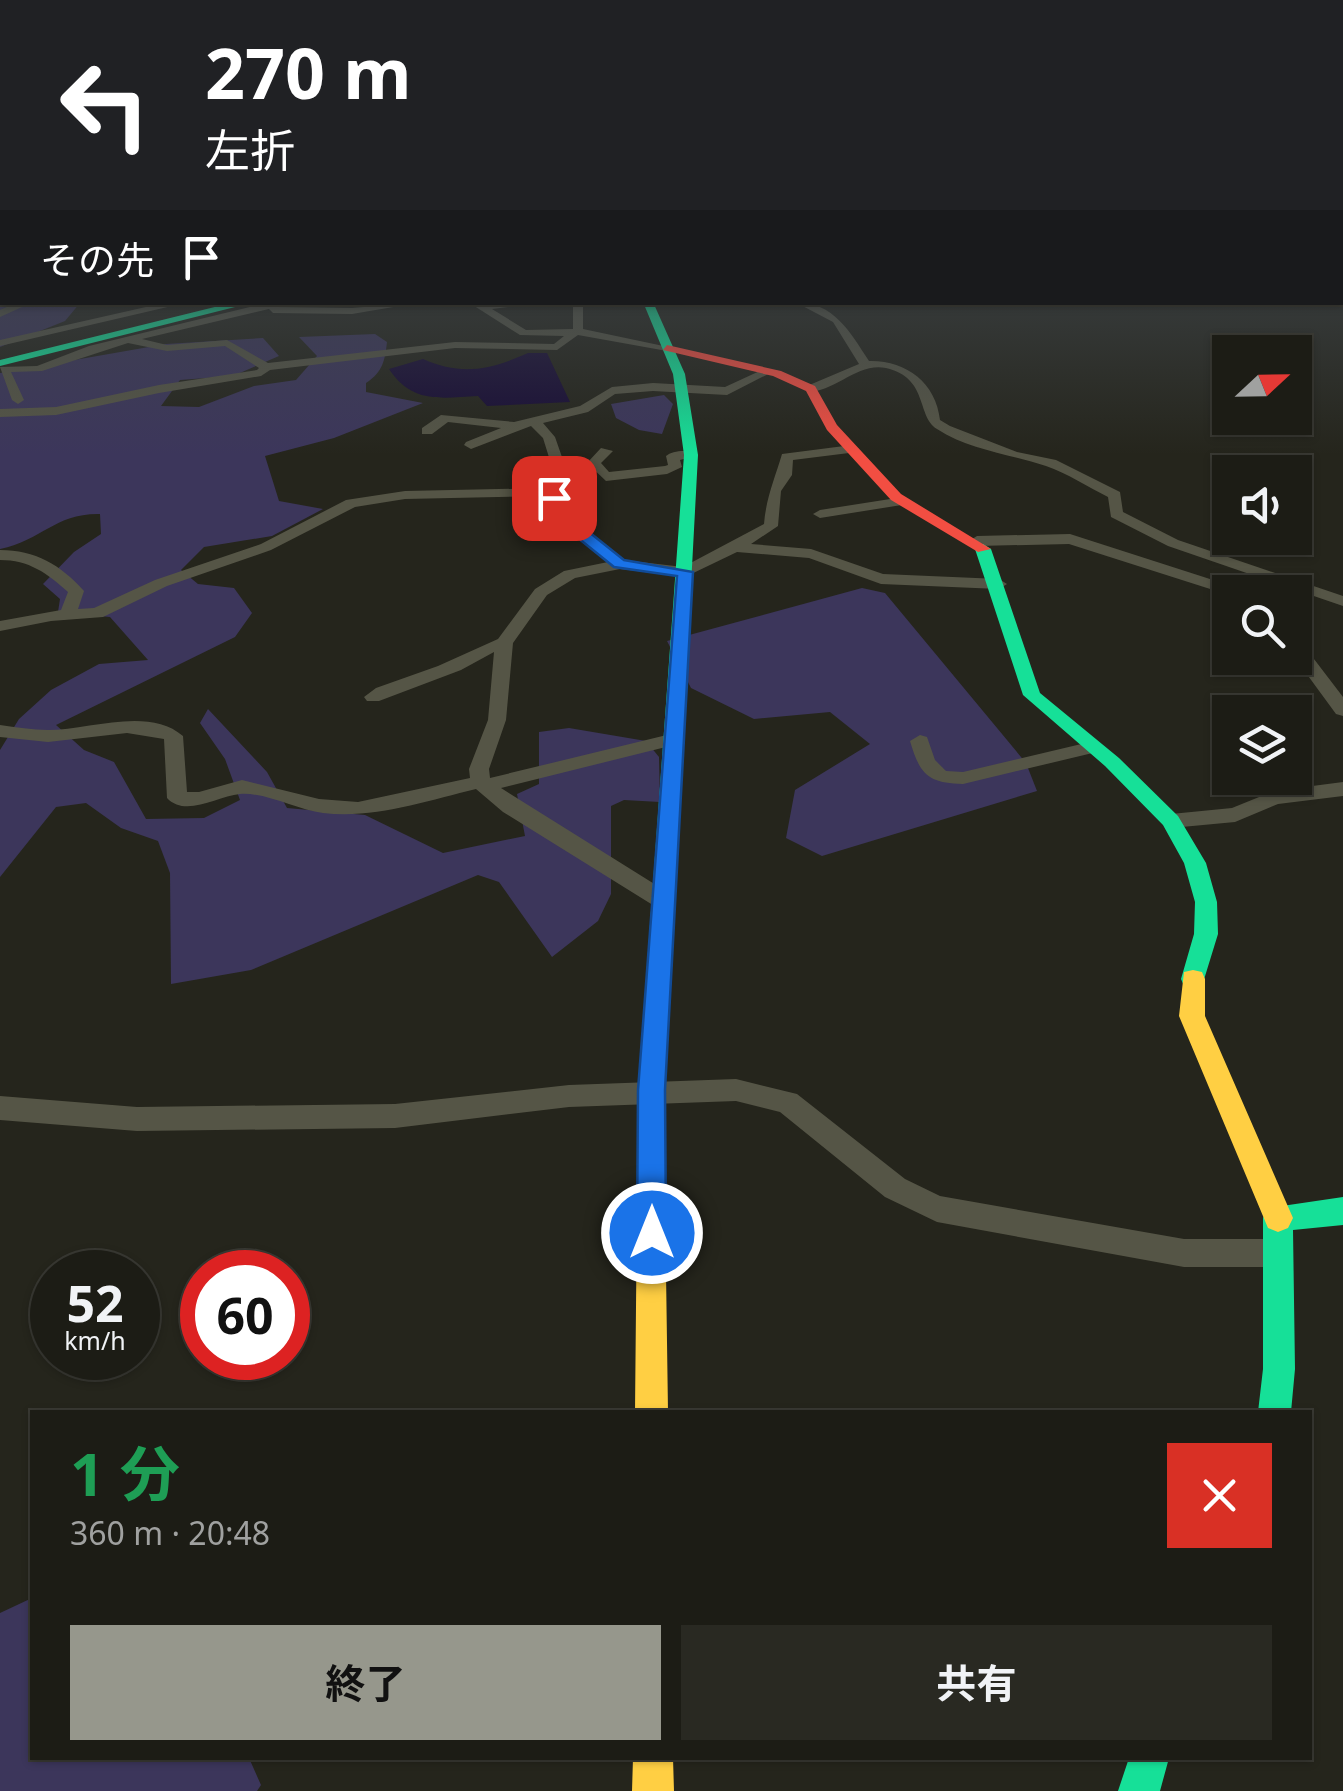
<!DOCTYPE html>
<html lang="ja">
<head>
<meta charset="utf-8">
<style>
	:root { --surface:#1c1c15; --page:#292922; --text:#f1f3f6; --muted:#a0a1a0; --line:#3a3a34; --accent:#96978c }
	body { margin:0; font-family:"Noto Sans","Noto Sans JP",sans-serif; background:var(--page); color:var(--text); height:100vh; display:flex; flex-direction:column; font-size:38px; white-space:nowrap }
	* { box-sizing:border-box; margin:0 }
	p { font-size:32px; color:var(--muted) }
	.icon { flex:none; width:55px; height:55px; fill:none; stroke:currentColor; stroke-width:2; stroke-linecap:round; stroke-linejoin:round }
	.map { position:relative; flex:1; overflow:hidden }
	.panel { position:absolute; left:30px; top:1410px; width:1282px; height:350px; display:flex; flex-direction:column; background:var(--surface); border-radius:0px; box-shadow:0 2px 8px #0004,0 0 0 2px var(--line) }
	.panel>* { flex:none }
	.guide { position:absolute; left:0px; top:0px; width:1345px; height:305px; box-shadow:0 2px 8px #0004,0 0 0 2px var(--line); background:#202124; color:#fff; overflow:hidden }
	.needle { width:65px; rotate:68deg }
	.fabs { position:absolute; left:1212px; top:335px; display:grid; gap:20px }
	.fabs a { display:grid; place-items:center; width:100px; height:100px; border-radius:0px; background:var(--surface); box-shadow:0 2px 8px #0004,0 0 0 2px var(--line); font-size:50px }
	.speed { position:absolute; left:30px; top:1250px; display:flex; gap:20px; font-size:50px; font-weight:700; text-align:center }
	.speed>* { display:grid; place-content:center; width:130px; height:130px; border-radius:50%; background:var(--surface); box-shadow:0 2px 8px #0004,0 0 0 2px var(--line); line-height:1 }
	.speed small { font-size:25px; font-weight:400 }
	.speed .limit { border:15px solid #d22; background:#fff; color:#111 }
	.pin { position:absolute; display:grid; place-items:center; width:85px; height:85px; color:#fff; margin:-42px; border-radius:20px; box-shadow:0 5px 15px #0006 }
	.me { position:absolute; width:110px; margin:-55px; rotate:0deg; stroke-linejoin:round; filter:drop-shadow(0 0 8px #0008) }
	.turn { display:flex; align-items:center; gap:35px; height:210px; padding:0 40px; font-size:45px }
	.turn .icon { width:130px; height:130px; stroke-width:2.5 }
	.turn b { display:block; font-size:70px; line-height:85px }
	.then { display:flex; align-items:center; height:95px; padding:0 40px; background:#0003; gap:20px; font-size:38px }
	.round { display:grid; place-items:center; flex:none; width:105px; height:105px; border-radius:0px; background:var(--page) }
	.summary { display:flex; align-items:center; justify-content:space-between; height:170px; padding:0 40px }
	h1 { font-size:60px; font-weight:700; line-height:75px; color:#1e9e55 }
	.cta { display:flex; gap:20px; margin-top:auto; padding:20px 40px }
	.cta a { flex:1; height:115px; border-radius:0px; background:var(--accent); color:#111; font-size:40px; font-weight:700; line-height:115px; text-align:center }
	.cta a+a { background:var(--page); color:var(--text) }
	.map>svg:first-child { display:block }
	.green { fill:#3c365b }
	.water { fill:#180c35 }
	.lines { fill:none; stroke-linecap:round; stroke-linejoin:round }
	.street { fill:#555546; fill-rule:evenodd }
	.fast { fill:#16e098; fill-rule:evenodd }
	.slow { fill:#ffcf43; fill-rule:evenodd }
	.jam { fill:#f24e42; fill-rule:evenodd }
	.route { fill:#1a73e8; stroke:#114b97; stroke-width:2.5 }
</style>
</head>
<body>
<div class="map">
<svg width="1343" height="1791" viewBox="0 0 1343 1791">
	<rect width="100%" height="100%" fill="#25251c"/>
	<path class="green" d="M80 303 65 321 0 347V304Z
		M375 334 387 342C385 360 383 372 366 383V392L423 403 334 438 265 456 279 501 323 509 272 536 204 547 181 570 198 584 234 588 252 613 235 637 56 725 84 750 114 762 146 819 204 818 240 800 225 759 200 723 208 709 267 772 287 808 365 815 443 853 525 836 517 794 539 784V732L569 728 646 741 659 757 660 802 624 800 611 806V894L598 921 552 957 499 882 478 875 251 970 171 984 170 873 158 841 121 828 86 803 56 807 0 877V750L19 719 51 690 99 664 148 660 110 617 58 612 60 599 43 584 74 552 101 534 100 514C55 513 43 540 0 549V373L166 344 263 338 279 356 233 376 180 380 161 406 199 407 254 386 296 380 317 356 299 337Z
		M664 395 673 404 662 434 639 430 616 418 611 404Z
		M862 588 885 593 1026 763 1037 791 822 856 786 838 795 790 870 744 830 712 754 719 691 688 667 641Z
		M32 1598V1758H249L261 1785 257 1791H0V1613Z"/>
	<path class="water" d="M528 353H547L570 402 487 406 478 396C441 398 412 404 389 369L423 359C461 376 490 370 528 353Z"/>
	<g class="lines">
		<path class="street" d="M0 263H2V269H0Z
			M0 286H2V292H0Z
			M18 302H33L0 317V310Z
			M168 302H189L0 346V340Z
			M270 302H290L277 307 352 308 423 302 352 314 273 313 269 309 142 339 167 345 227 340 268 363 455 342 554 344 564 336 520 335 468 302H549L492 309 526 330 573 329V302H583V329L673 348 667 351 578 335 557 350 455 348 270 370 261 376 159 393 56 415 0 417V409L56 407 159 385 257 370 259 368 225 346 167 351 128 343 42 371 11 372 24 400 18 404 12 400 0 367 37 366 89 346Z
			M795 302C834 302 850 332 869 361 905 360 936 382 940 420L950 426 1017 452 1056 460 1120 492 1123 512 1178 540 1343 596V606L1168 546 1111 517 1108 497C1088 487 1067 473 1046 466 1010 454 969 450 937 429 916 416 929 378 886 368 858 362 835 392 807 392V386L859 364 833 322Z
			M764 369 774 371 727 395 653 391 615 394 588 412 543 423 555 437 570 480 561 498 564 512 624 560 683 567 764 524C766 498 775 478 782 454L852 445 859 449 857 452 793 460 792 475 781 491 778 526 751 544 811 549 883 574 999 579 1007 584 999 589 881 584 809 558 737 552 685 577 620 569 575 578 547 595 513 643 506 720 489 769 490 778 675 733 682 735 685 739 682 743 501 788 672 895 675 901 672 907H656L503 812 476 789C426 801 374 819 323 813 297 810 266 792 240 794 217 796 186 818 167 798L164 739 127 733 48 742 0 737V725C16 727 32 730 48 730 88 730 149 706 183 736L187 792H199L242 780 319 799 358 802 470 778 469 769 488 720 494 652 461 670 379 701H367L364 697 376 688 438 666 498 639 535 589 564 571 608 562 552 517 548 496 405 499 355 507 271 550 167 586 103 617 51 621 0 631V621L61 610 68 592C47 573 29 560 0 560V550C35 550 61 565 84 591L78 609 94 608 155 580 261 544 346 500 405 491 552 488 556 480 543 438 531 426 471 449 464 445 466 442 501 428 448 422 432 434H422V428L441 415 514 422 580 406 612 387 653 383 725 387Z
			M601 448 613 451 601 463 609 472 665 466 668 465 666 456C673 450 691 449 698 455L680 460 682 467 667 474 606 481 587 463Z
			M903 497 910 501 908 504 820 518 813 514 820 510Z
			M1070 534 1241 589 1243 592 1229 595 1069 544 977 546 969 541 977 536Z
			M1295 641 1301 642 1343 697V716L1336 714 1295 658Z
			M920 735 927 737 935 760 946 771 963 772 1094 741 1104 747 1101 751 963 784C928 783 920 775 910 741Z
			M1343 782V796L1278 804 1235 822 1171 828 1161 821 1171 814 1232 808 1274 791Z
			M736 1079 797 1094 905 1179 940 1196 1184 1239H1278L1289 1243 1293 1253 1289 1263 1278 1267H1184L937 1222 885 1197 780 1112 736 1101 569 1107 395 1128 137 1131 0 1120V1096L137 1107 395 1104 569 1085Z"/>
		<path class="fast" d="M235 302H255L0 366V360Z
			M643 302H653L685 374 698 455 664 1090 665 1202 661 1211 651 1215 641 1211 637 1202 638 1090 684 455 673 374Z
			M983 544 991 549 1040 693 1119 758 1178 816 1206 863 1217 902 1218 934 1202 986H1184L1181 979 1194 934 1195 902 1184 863 1163 825 1105 766 1023 695 975 549Z
			M1343 1197V1225L1293 1230 1295 1369 1291 1412H1258L1263 1369V1218L1268 1208Z
			M1129 1758H1169L1160 1791H1118Z"/>
		<path class="slow" d="M1193 970 1202 972 1205 979V1016L1293 1218 1288 1228 1278 1232 1268 1228 1179 1016 1184 972Z
			M651 1189 661 1193 665 1202 668 1412H635L637 1202 641 1193Z
			M633 1758H673L674 1791H632Z"/>
		<path class="jam" d="M667 345 781 371 815 386 837 425 901 494 991 549 978 552 891 500 827 430 806 391 773 376 663 350Z"/>
	</g>
	<linearGradient id="sky" x2="0" y2="1"><stop stop-color="#14140f"/><stop offset="0.45" stop-color="#40464b"/><stop offset="1" stop-color="#40464b" stop-opacity="0"/></linearGradient>
	<rect width="1343" height="455" fill="url(#sky)"/>
	<path class="route" d="M554 494 561 498 564 512 624 560 693 572 665 1090 666 1233 662 1243 652 1247 641 1243 637 1233 638 1090 677 576 614 567 552 517 546 498Z"/>
</svg>
<div class="fabs">
<a><svg class="needle" viewBox="-14 -14 28 28"><path d="M0-13l5 13h-10z" fill="#e53935"/><path d="M0 13l5-13h-10z" fill="#a0a1a0"/></svg></a>
<a><svg class="icon" aria-label="sound" viewBox="0 0 24 24"><path d="M4 9h4l5-4v14l-5-4H4zM17 9q2 3 0 6"/></svg></a>
<a><svg class="icon" aria-label="search" viewBox="0 0 24 24"><circle cx="10" cy="10" r="6"/><path d="M15 15l6 6"/></svg></a>
<a><svg class="icon" aria-label="layers" viewBox="0 0 24 24"><path d="M12 4l9 5-9 5-9-5zM3 14l9 5 9-5"/></svg></a>
</div>
<div class="speed"><div>52<small>km/h</small></div><div class="limit">60</div></div>
<div class="pin" style="left:554px;top:498px;background:#d93025"><svg class="icon" aria-label="arrive" viewBox="0 0 24 24"><path d="M6 21V4h12l-3 4 3 4H6"/></svg></div>
<svg class="me" style="left:652px;top:1233px" viewBox="-20 -20 40 40"><circle r="17" fill="#1a73e8" stroke="#fff" stroke-width="3"/><path d="M0-11L8 9 0 5-8 9z" fill="#fff"/></svg>
<div class="guide">
<div class="turn"><svg class="icon" aria-label="left" viewBox="0 0 24 24"><path d="M17 20v-9H6M10 6l-5 5 5 5"/></svg><div><b>270 m</b>左折</div></div>
<div class="then">その先<svg class="icon" aria-label="arrive" viewBox="0 0 24 24"><path d="M6 21V4h12l-3 4 3 4H6"/></svg></div>
</div>
<section class="panel">
<div class="summary"><div><h1>1 分</h1><p>360 m · 20:48</p></div><a class="round" style="background:#d93025;color:#fff"><svg class="icon" aria-label="close" viewBox="0 0 24 24"><path d="M6 6l12 12M18 6L6 18"/></svg></a></div>
<div class="cta"><a>終了</a><a>共有</a></div>
</section>
</div>
</body>
</html>
